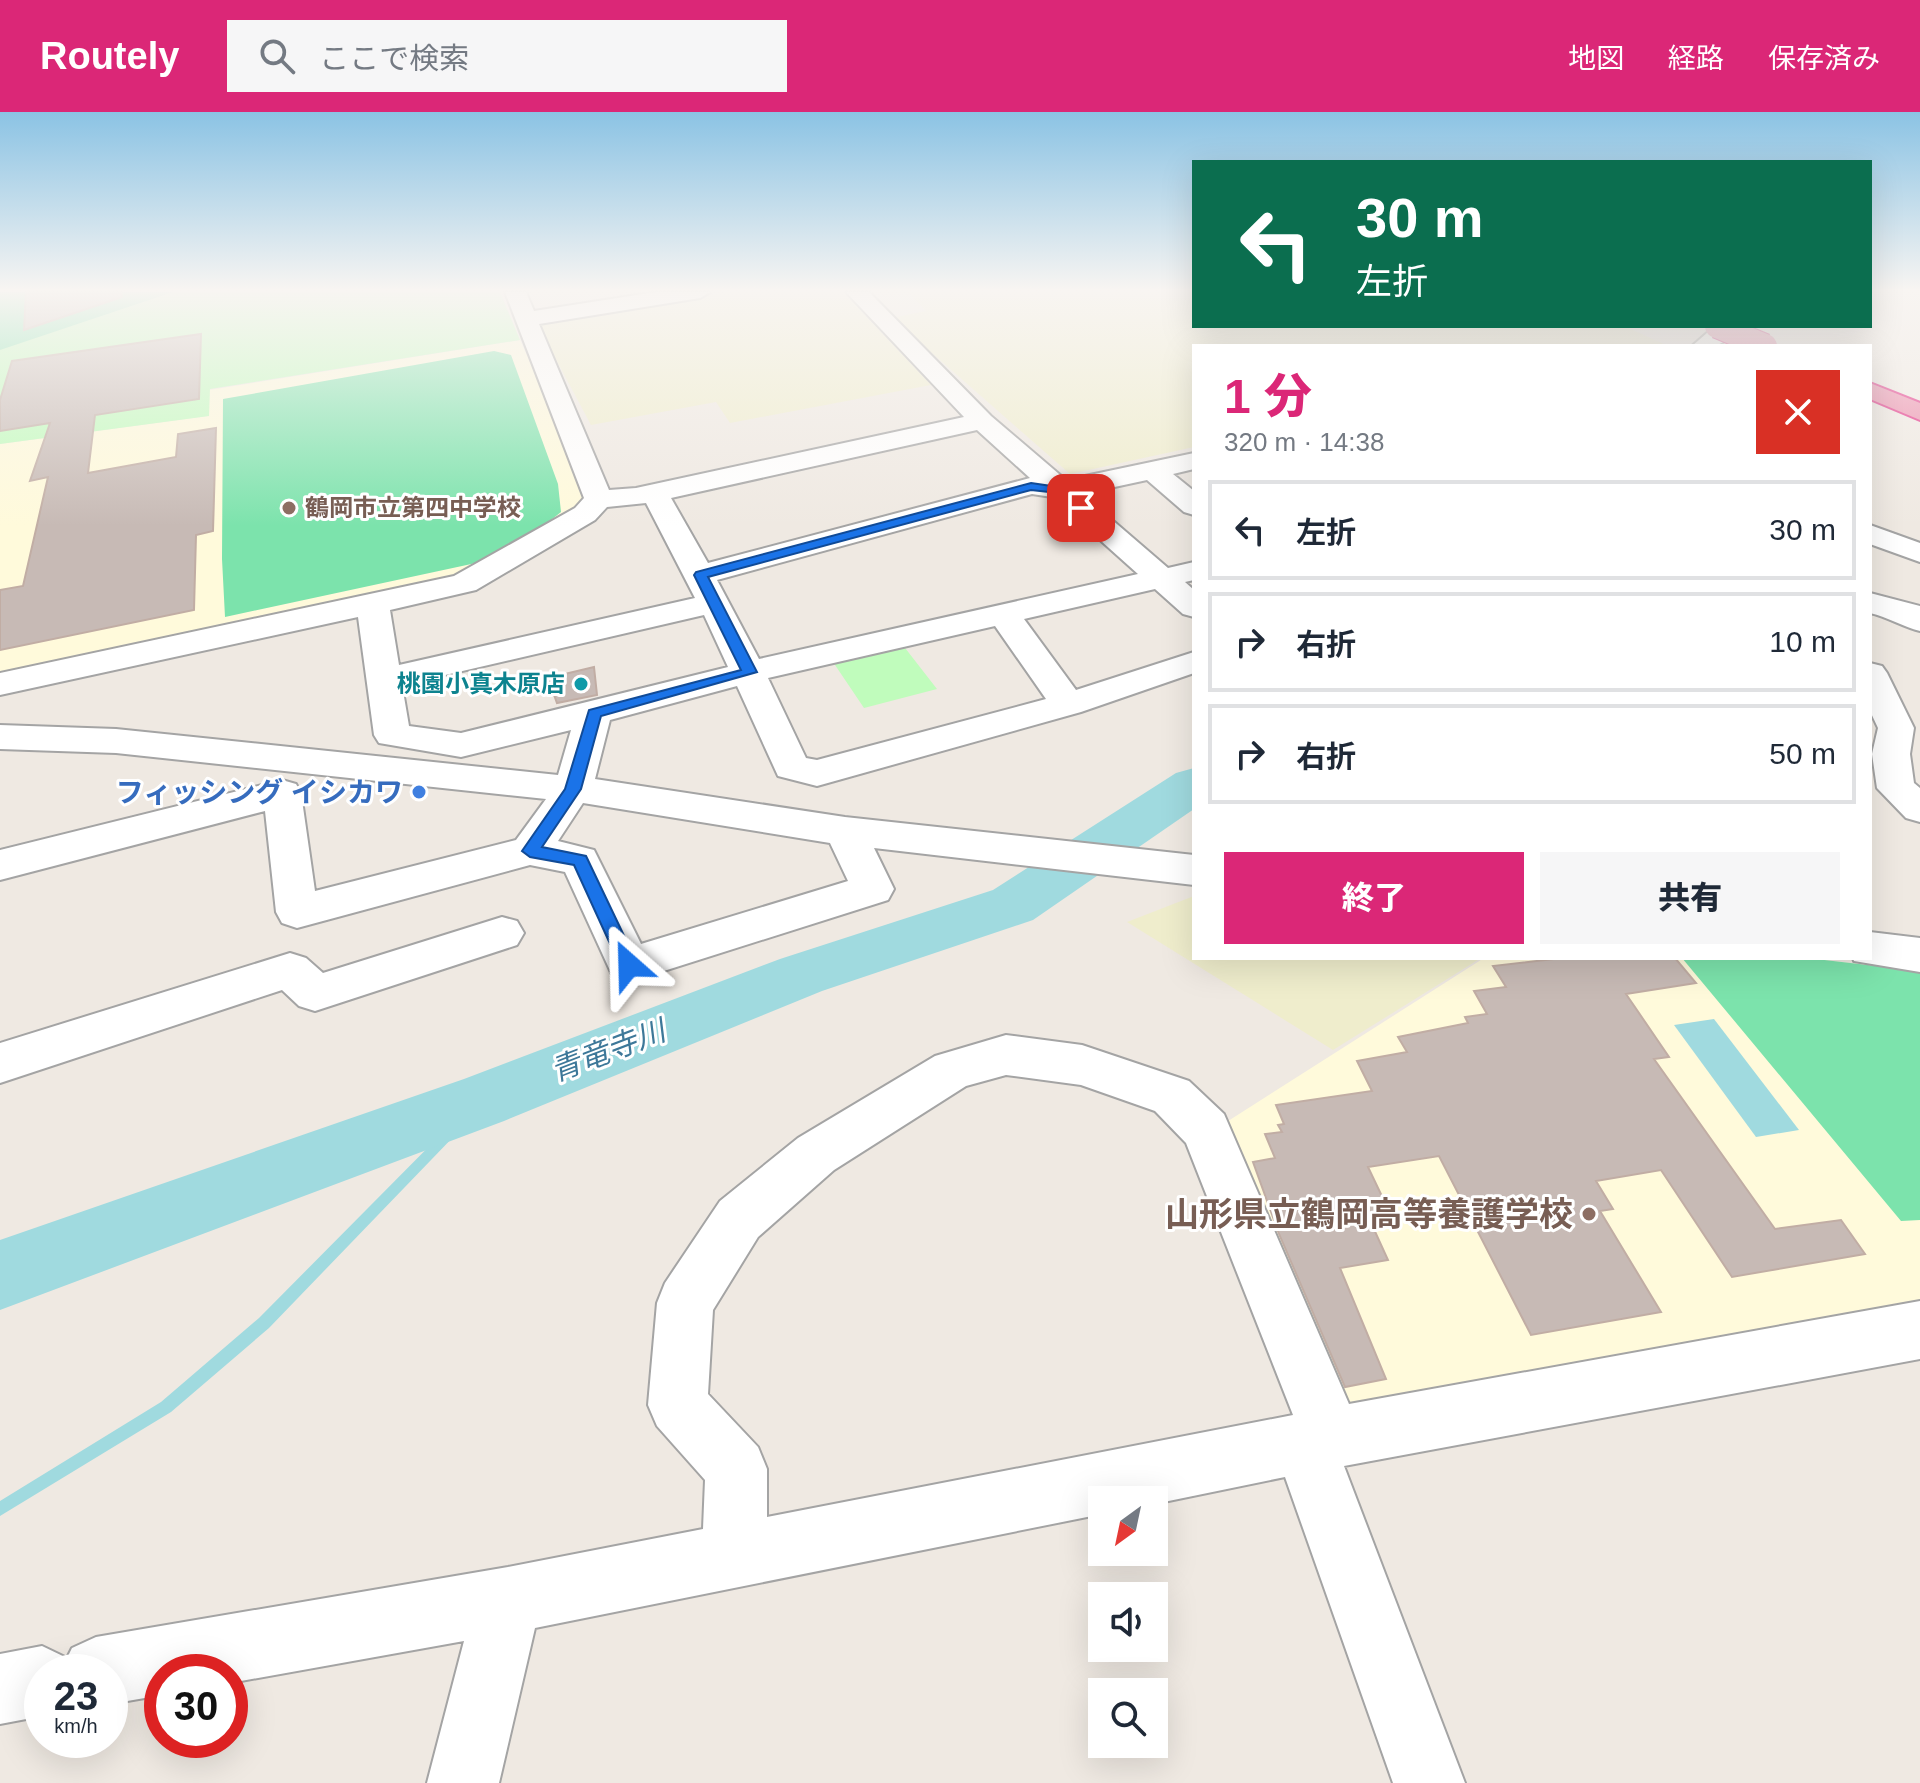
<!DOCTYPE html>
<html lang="ja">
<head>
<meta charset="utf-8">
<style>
	:root { --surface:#fff; --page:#f6f6f7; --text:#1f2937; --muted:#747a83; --line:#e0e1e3; --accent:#db2777 }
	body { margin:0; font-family:Arial,"Noto Sans JP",sans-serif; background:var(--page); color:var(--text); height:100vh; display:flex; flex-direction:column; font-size:30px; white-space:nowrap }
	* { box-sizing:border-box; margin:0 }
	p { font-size:26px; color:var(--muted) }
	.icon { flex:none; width:44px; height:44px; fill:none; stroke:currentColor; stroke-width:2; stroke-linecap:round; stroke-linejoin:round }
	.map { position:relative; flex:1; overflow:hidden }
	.panel { position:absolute; left:1192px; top:232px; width:680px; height:616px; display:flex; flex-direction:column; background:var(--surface); border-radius:0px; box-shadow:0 8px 32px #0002 }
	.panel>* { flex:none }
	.top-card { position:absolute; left:1192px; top:48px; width:680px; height:168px; border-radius:0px; box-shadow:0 8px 32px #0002; background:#0b6e4f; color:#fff; overflow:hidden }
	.needle { width:52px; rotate:213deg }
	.controls { position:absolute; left:1088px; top:1374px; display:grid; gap:16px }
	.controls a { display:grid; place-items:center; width:80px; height:80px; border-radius:0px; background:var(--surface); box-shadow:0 8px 32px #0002; font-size:40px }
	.speed { position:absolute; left:24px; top:1542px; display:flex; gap:16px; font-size:40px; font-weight:700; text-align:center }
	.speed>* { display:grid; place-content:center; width:104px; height:104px; border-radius:50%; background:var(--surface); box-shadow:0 8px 32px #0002; line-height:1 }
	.speed small { font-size:20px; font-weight:400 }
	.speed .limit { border:12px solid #d22; background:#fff; color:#111 }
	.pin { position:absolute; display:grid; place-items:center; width:68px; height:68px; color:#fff; margin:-34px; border-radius:16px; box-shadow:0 4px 12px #0006 }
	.me { position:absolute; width:88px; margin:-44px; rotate:335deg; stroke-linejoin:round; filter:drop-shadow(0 0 6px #0008) }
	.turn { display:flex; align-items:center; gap:28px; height:168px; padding:0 32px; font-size:36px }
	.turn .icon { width:104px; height:104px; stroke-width:2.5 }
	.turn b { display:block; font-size:56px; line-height:68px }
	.round { display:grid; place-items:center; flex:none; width:84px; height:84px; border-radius:0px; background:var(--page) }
	.overview { display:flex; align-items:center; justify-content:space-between; height:136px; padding:0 32px }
	h1 { font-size:48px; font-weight:800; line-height:60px; color:var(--accent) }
	.cta { display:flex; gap:16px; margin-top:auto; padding:16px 32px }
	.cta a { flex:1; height:92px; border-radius:0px; background:var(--accent); color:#fff; font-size:32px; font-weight:800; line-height:92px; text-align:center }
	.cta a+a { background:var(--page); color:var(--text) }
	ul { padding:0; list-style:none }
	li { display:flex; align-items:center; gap:24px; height:100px; margin:0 16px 12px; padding:0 16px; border:4px solid var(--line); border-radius:0px }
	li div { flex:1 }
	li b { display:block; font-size:30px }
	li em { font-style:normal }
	header { display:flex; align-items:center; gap:48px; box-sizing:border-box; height:112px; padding:0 40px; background:var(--accent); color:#fff }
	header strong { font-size:38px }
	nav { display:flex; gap:44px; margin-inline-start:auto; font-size:28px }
	.search { width:560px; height:72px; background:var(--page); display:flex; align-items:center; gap:20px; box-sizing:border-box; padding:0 28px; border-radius:0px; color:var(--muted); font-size:30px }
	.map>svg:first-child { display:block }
	.education { fill:#fffadb }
	.farmland { fill:#efedcc }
	.park { fill:#c0fcbc }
	.pitch { fill:#7ce3ac }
	.water { fill:#a0dadf }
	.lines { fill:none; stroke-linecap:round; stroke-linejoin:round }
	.stream { fill:#a0dadf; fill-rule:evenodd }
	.river { fill:#a0dadf; fill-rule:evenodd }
	.building { fill:#c7bab5; stroke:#c1ada4; stroke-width:2 }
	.minor-casing { stroke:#a4a4a4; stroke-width:4 }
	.highway-casing { stroke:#e11b7b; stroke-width:4 }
	.minor { fill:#fff; fill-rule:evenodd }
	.highway { fill:#eb85a7; fill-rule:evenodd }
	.highway-bridge-casing { stroke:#e11b7b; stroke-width:26; stroke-linecap:butt }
	.highway-bridge { stroke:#eb85a7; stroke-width:24 }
	.route { fill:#1a73e8; stroke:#114b97; stroke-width:2 }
	.education-dot { fill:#8d6e63; stroke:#fff; stroke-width:3 }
	.culture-dot { fill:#0f9aa8; stroke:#fff; stroke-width:3 }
	.shop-dot { fill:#3f7fe0; stroke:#fff; stroke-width:3 }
	.labels { text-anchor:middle; stroke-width:6; stroke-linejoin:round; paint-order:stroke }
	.far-education-label { font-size:24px; font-weight:bold; fill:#785e54; stroke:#fff; text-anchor:start }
	.far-culture-label { font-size:24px; font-weight:bold; fill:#0d838f; stroke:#fff; text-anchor:end }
	.shop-label { font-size:28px; font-weight:bold; fill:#366cbe; stroke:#fff; text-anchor:end }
	.water-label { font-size:30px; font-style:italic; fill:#3d7899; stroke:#fff }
	.near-education-label { font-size:34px; font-weight:bold; fill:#785e54; stroke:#fff; text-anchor:end }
</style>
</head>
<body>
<header>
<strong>Routely</strong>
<div class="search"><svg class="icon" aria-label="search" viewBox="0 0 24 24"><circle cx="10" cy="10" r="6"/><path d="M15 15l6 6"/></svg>ここで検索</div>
<nav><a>地図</a><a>経路</a><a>保存済み</a></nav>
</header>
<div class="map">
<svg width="1920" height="1671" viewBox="0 0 1920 1671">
	<rect width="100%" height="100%" fill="#efe9e2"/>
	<path class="education" d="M520 228 587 377 582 392 473 460 0 567V332L208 304 209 278Z
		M1484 846H1807L1920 859V1192L1330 1302 1225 1011Z"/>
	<path class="farmland" d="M729 180H843L931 273 730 311 716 290 591 313 536 210Z
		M908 180H1194V214H1624L1666 233 1194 234V335L1070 362 892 206 926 199Z
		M1194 784V846H1481L1333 938 1127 810Z"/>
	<path class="park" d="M0 180H500L520 228 210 277 209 304 0 332Z
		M902 532 937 577 864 596 833 550Z"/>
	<path class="pitch" d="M0 180H173L0 238Z
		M494 239 511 243 558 372 561 400 546 412 476 451 225 505 222 447 223 287Z
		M1682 846H1807L1920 859V1108L1901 1109Z"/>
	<path class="water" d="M1714 907 1799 1018 1756 1025 1674 913Z"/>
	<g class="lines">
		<path class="stream" d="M481 984 485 986 487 989 485 992 269 1216 171 1300 0 1404V1389L161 1290 259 1206 477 986Z"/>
		<path class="river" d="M1194 656V697L1033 808 822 879 504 1009 0 1198V1128L464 967 780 847 993 778 1176 661Z"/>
	</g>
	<path class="building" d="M26 180H121L122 185 24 218Z
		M201 222 199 287 95 303 88 361 176 345 178 322 216 316 213 419 196 423 194 498 0 538V478L23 474 48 365 30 369 50 311 0 319V288L12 249Z
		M594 555 597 583 557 591 548 566Z
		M1562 846H1675L1696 871 1626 882 1669 945 1654 947 1775 1117 1841 1108 1865 1142 1732 1165 1661 1058 1596 1069 1613 1097 1600 1099 1661 1200 1531 1223 1439 1044 1368 1055 1389 1099 1367 1102 1388 1148 1340 1156 1386 1267 1345 1275 1279 1122 1253 1050 1275 1046 1265 1022 1282 1020 1278 1013 1284 1012 1276 993 1372 979 1357 949 1407 940 1398 925 1468 911 1465 905 1487 902 1474 879 1506 875 1493 854Z"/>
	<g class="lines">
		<g class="minor-casing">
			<path id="minor" d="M505 180H526L534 199 656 180H710L700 186 539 212 609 378 636 376 964 305 846 180H869L991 304 1066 368 1194 341V357L1173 362 1194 379V403L1184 400 1147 368 1082 382 1168 456 1194 450V468L1185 470 1194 478V505L1183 502 1155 477 1024 507 1076 578 1194 540V561L1081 600 817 674 778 664 737 574 610 608 595 667 845 705 1194 743V773L874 736 894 777 888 788 629 870 613 865 565 760 530 753 297 816 282 811 276 800 265 699 0 768V738L282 668 296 672 301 681 315 779 516 728 546 687 116 641 0 637V613L116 617 558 663 571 618 461 645 379 631 374 623 358 505 0 583V561L454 464 575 396 584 386ZM977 318 1030 366 708 451 671 386ZM1032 382 1052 385 1138 462 759 547 717 468ZM646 391 695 486 399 553 390 498 476 478 595 408 607 395ZM704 503 728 555 461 621 409 614 402 573ZM995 514 1046 587 817 648 806 646 768 566ZM583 691 830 731 848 769 641 832 594 738 558 729Z
				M1715 214H1737C1723 236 1717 234 1692 234Z
				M1870 413 1920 431V450L1870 432Z
				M1870 481 1920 494V519C1903 515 1888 505 1870 501Z
				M1870 551 1882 554 1887 561 1914 616 1910 642 1914 671 1920 676V710L1906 706 1877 676 1872 642 1878 616 1870 599Z
				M502 805 517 809 524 821 517 833 315 899 299 894 282 878 0 971V931L290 841 306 846 323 861Z
				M1870 820 1920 826V860L1854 849 1853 846H1870Z
				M1006 923 1082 933 1189 969 1224 1002 1349 1292 1920 1189V1247L1344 1354 1465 1671H1393L1285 1365 1154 1392V1388H1102V1402L535 1516 499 1671H427L464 1529 230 1571V1560H162V1583L110 1592V1560H42V1604L0 1612V1542L42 1534 67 1546 72 1536 96 1525 508 1455 703 1417 705 1368 657 1314 648 1293 657 1191 665 1171 720 1089 798 1026 935 944ZM1006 963 1081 973 1155 999 1186 1031 1293 1303 767 1405V1357L758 1335 708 1282 713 1198 758 1125 834 1058 966 974Z"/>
		</g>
		<g class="highway-casing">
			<path id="highway" d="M1870 271 1920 291V308L1870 287Z"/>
		</g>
		<use href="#minor" class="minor"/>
		<use href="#highway" class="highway"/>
		<g class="highway-bridge-casing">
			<path id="highway-bridge" d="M1717 214 1765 234"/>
		</g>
		<use href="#highway-bridge" class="highway-bridge"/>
	</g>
	<linearGradient id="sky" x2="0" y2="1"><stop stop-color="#8bc3e4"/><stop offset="0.43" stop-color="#f8f5f2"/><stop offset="1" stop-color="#f8f5f2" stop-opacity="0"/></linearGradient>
	<rect width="1920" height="414" fill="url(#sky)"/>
	<path class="route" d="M1031 371 1065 376 1087 396 1077 398 1058 381 1031 378 708 465 757 560 601 604 581 677 542 735 586 744 638 853 635 858H622L574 753 530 745 522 739 565 677 589 598 741 558 694 463 696 460Z"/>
	<g class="education-dot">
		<circle cx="289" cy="396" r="8"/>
		<circle cx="1589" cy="1102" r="8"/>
	</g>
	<circle class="culture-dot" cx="581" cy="572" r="8"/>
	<circle class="shop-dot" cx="419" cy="680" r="8"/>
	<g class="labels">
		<g class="far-education-label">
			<text x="305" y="404">鶴岡市立第四中学校</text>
		</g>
		<g class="far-culture-label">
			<text x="565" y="580">桃園小真木原店</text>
		</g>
		<g class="shop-label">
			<text x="403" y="690">フィッシング イシカワ</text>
		</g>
		<g class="water-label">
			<text transform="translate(608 939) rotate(-21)" y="10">青竜寺川</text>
		</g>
		<g class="near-education-label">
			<text x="1573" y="1114">山形県立鶴岡高等養護学校</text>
		</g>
	</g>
</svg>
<div class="controls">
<a><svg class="needle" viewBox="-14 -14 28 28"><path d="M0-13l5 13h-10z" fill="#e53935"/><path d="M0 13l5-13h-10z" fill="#747a83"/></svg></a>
<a><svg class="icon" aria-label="sound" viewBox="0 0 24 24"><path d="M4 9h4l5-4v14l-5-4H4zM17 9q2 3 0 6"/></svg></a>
<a><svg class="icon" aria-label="search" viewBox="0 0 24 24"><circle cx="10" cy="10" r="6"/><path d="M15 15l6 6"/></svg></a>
</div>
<div class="speed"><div>23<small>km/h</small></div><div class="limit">30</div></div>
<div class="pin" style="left:1081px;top:396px;background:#d93025"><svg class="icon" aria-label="arrive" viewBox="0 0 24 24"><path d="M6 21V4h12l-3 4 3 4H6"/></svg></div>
<svg class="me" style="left:629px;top:853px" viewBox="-20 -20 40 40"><path d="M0-17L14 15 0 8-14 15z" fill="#1a73e8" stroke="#fff" stroke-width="4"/></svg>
<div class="top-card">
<div class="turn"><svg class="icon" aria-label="left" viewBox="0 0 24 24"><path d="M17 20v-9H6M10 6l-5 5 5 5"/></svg><div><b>30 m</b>左折</div></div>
</div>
<section class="panel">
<div class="overview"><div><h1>1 分</h1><p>320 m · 14:38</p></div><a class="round" style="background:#d93025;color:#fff"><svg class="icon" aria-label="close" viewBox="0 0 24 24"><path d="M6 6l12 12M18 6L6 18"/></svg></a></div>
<ul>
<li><svg class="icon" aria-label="left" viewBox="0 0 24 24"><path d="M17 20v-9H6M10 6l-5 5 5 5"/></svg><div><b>左折</b></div><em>30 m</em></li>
<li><svg class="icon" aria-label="right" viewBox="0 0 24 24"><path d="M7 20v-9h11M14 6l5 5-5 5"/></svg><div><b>右折</b></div><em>10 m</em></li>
<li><svg class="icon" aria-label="right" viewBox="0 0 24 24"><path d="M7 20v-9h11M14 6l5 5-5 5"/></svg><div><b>右折</b></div><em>50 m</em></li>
</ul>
<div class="cta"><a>終了</a><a>共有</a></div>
</section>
</div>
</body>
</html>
